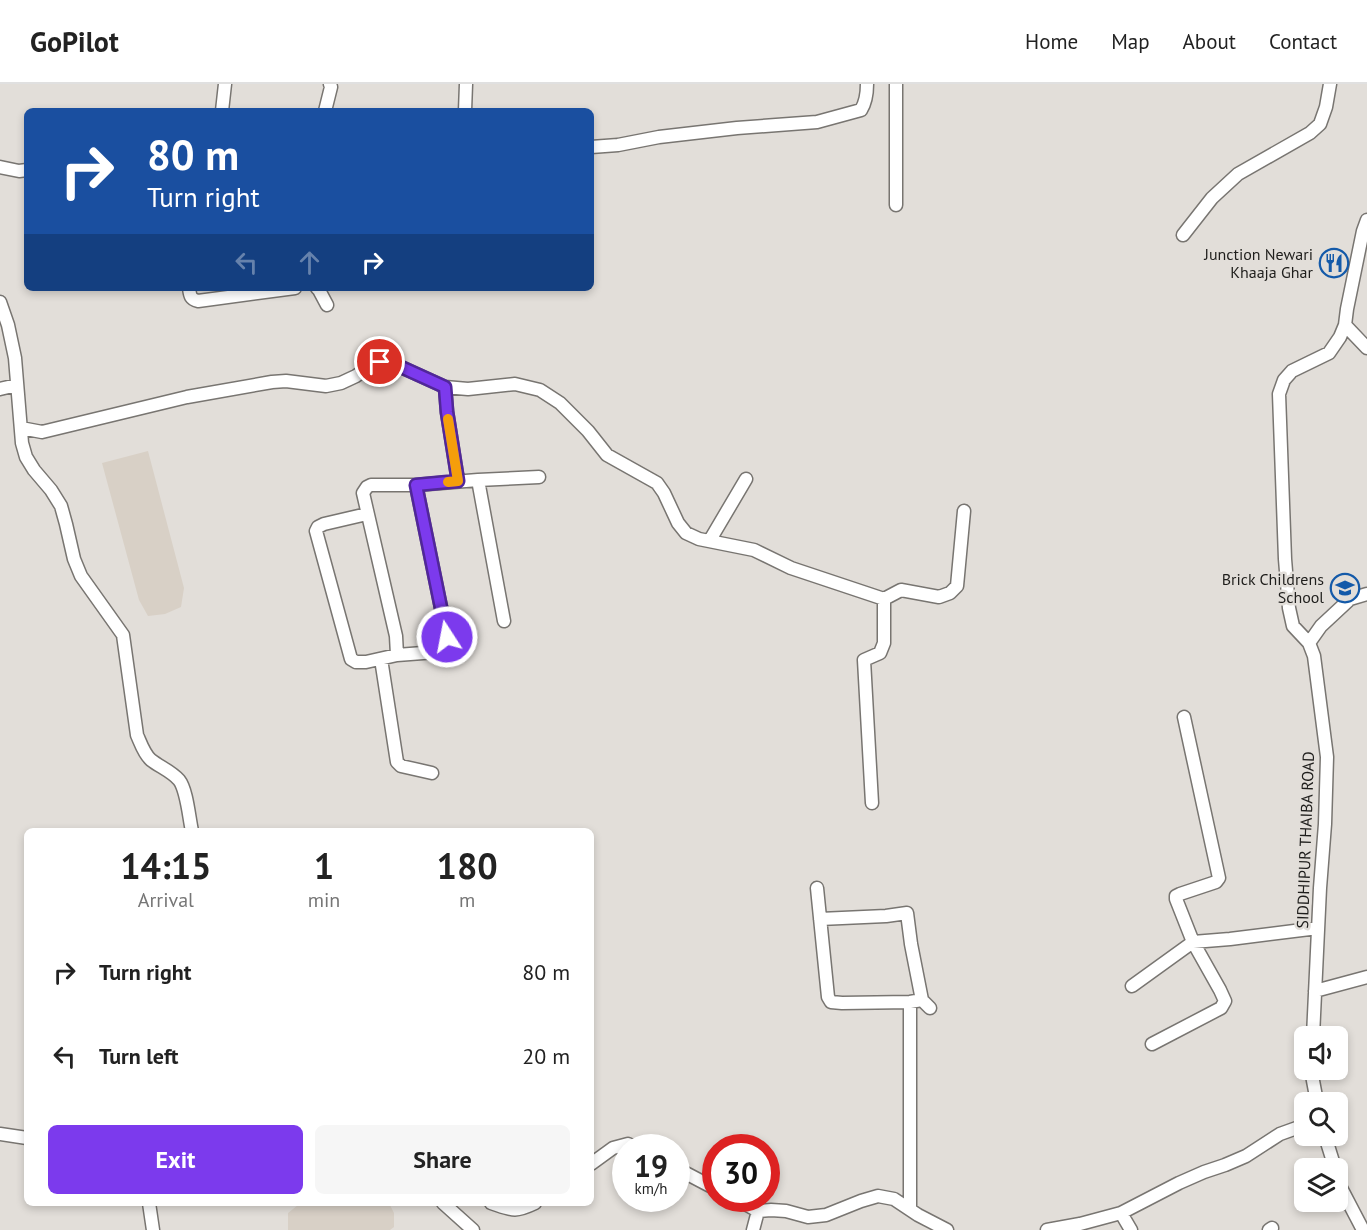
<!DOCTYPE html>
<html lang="en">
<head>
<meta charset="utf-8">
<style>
	:root { --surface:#fff; --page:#f6f6f6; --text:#222; --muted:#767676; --line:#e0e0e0; --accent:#7c3aed }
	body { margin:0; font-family:"PT Sans",sans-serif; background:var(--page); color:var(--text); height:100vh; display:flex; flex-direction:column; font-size:22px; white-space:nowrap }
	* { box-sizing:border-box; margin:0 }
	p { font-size:20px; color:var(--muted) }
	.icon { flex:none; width:33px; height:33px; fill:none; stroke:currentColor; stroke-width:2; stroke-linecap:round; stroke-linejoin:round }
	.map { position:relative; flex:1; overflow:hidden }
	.side { position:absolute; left:24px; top:744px; width:570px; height:378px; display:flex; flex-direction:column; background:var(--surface); border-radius:9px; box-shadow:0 3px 9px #0003 }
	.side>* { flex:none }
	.top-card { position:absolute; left:24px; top:24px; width:570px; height:183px; border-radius:9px; box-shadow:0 3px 9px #0003; background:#1a4fa0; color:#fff; overflow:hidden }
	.controls { position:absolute; left:1294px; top:942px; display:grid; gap:12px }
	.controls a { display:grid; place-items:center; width:54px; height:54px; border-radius:9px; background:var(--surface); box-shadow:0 3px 9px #0003; font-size:30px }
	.speed { position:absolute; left:612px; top:1050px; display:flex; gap:12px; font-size:30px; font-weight:700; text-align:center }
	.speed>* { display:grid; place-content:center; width:78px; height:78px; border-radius:50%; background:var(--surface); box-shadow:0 3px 9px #0003; line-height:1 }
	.speed small { font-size:15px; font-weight:400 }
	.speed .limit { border:9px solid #d22; background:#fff; color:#111 }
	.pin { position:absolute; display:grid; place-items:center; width:51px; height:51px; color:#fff; margin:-26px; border:3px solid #fff; border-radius:50%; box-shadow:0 2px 6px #0007 }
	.me { position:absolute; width:66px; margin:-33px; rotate:349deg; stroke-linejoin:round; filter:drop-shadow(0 0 4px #0008) }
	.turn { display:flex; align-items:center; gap:21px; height:126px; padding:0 24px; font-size:27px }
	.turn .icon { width:78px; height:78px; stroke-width:2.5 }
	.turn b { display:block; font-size:42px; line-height:51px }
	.lanes { display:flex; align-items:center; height:57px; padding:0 24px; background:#0003; justify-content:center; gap:30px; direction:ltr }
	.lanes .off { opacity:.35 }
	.eta { display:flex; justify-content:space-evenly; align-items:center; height:102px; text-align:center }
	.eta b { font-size:36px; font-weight:700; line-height:42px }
	.primary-button { display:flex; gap:12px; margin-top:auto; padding:12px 24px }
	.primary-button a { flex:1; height:69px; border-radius:9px; background:var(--accent); color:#fff; font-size:24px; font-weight:700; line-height:69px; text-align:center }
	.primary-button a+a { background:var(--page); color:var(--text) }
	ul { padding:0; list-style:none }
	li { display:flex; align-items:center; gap:18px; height:84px; padding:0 24px }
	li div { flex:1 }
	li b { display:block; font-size:22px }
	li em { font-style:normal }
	header { display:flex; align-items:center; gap:36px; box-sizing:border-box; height:84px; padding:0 30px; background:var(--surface); border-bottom:2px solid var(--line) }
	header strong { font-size:28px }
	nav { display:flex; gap:33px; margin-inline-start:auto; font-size:21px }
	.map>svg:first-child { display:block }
	.built { fill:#d8d0c6 }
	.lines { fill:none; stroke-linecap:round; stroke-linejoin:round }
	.minor-casing { stroke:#787571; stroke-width:15 }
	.minor { stroke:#fff; stroke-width:12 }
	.route-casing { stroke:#51269a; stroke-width:15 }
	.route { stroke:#7c3aed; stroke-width:10 }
	.slow { stroke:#f59e0b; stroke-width:10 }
	.labels { text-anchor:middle; stroke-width:5; stroke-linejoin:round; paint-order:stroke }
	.poi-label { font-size:16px; fill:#1f1e1c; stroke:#e2ded9; text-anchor:end }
	.street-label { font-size:16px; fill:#1f1e1c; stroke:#e2ded9 }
</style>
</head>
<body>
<header>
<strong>GoPilot</strong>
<nav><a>Home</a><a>Map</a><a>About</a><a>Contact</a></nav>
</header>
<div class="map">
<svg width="1367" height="1146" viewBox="0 0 1367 1146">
	<rect width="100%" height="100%" fill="#e2ded9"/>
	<path class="built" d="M148 367 184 504 181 523 165 530 148 532 139 516 102 379Z
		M315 1119H389L394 1129V1143L390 1146H288V1129L298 1121Z"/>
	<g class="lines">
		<g class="minor-casing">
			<path id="minor" d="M896 0V121
				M222 27 225 0
				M325 27 331 3 330 0
				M465 27 466 0
				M591 63 618 61 659 53 737 44 817 38 861 26C866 18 867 10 867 0
				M0 83 19 87 27 86
				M1183 151 1212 114 1238 90 1310 49 1320 40 1326 23 1330 0
				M189 204C190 211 190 215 198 217L295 204
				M317 204 319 206 327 221
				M0 218 8 241 15 274 22 359 26 373 34 386 51 406 61 422 66 440 74 475 81 492 123 551 137 651C141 660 144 670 151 676 160 683 171 687 179 696 187 706 189 734 192 747
				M1345 241 1367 264
				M445 303 447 328 458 397
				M0 305 17 301
				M21 344 42 348 187 313 272 298 286 297 326 302 341 299 356 292 371 281 379 278 401 283 445 303 468 305 515 300 540 306 560 319 588 347 607 371 657 399 664 409 678 439 686 449 699 455 754 466 791 484 884 515 901 506 939 513 950 509 957 502 964 427
				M478 396 539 393
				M367 430 324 440 318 443 316 447 351 575 356 578H366L397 571 436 568 445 562 447 553 416 401
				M710 456 746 395
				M1309 559 1321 542 1350 515 1367 510
				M397 571 396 552 363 409 367 403 371 401H416L478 396 504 537
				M381 575 397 678 401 682 432 689
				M872 719 864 576 880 569 884 559V515
				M817 804 828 913 831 918 842 919 910 918 922 916 930 924
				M820 835 886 832 907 829 911 860 922 916
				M1132 902 1193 858 1230 855 1318 844
				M1315 907 1367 893
				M1313 952 1320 804 1325 740 1327 673 1314 572 1309 559 1293 542 1289 524 1285 475 1279 310 1284 296 1292 287 1329 269 1340 253 1345 241 1347 225 1363 147 1367 136
				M1152 960 1221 924 1225 917 1220 906 1193 858 1176 815V812L1180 810 1216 798 1219 794 1184 633
				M1311 986 1317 1018
				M0 1050 27 1054
				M1325 1052 1335 1084
				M591 1080 613 1064 628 1060 637 1064
				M676 1084 716 1105
				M1338 1095 1340 1102 1363 1146
				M734 1114 758 1127
				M149 1119 153 1146
				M443 1119 473 1146
				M491 1119C512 1126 514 1129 535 1119
				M910 1124V918
				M1121 1129 1131 1146
				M753 1146 758 1127 771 1126 786 1127 808 1133 826 1131 861 1117 878 1112 894 1115 918 1131 947 1146
				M1047 1146 1080 1140 1121 1129 1179 1099 1204 1088 1225 1081 1246 1072 1280 1050 1305 1041
				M1269 1146 1272 1144"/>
		</g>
		<use href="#minor" class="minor"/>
	</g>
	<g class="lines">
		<g class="route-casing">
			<path id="route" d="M380 278 401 283 445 303 447 328 458 397 416 401 447 553"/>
		</g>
		<use href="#route" class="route"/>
		<path class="slow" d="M448 335 458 397 448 398"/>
	</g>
	<defs>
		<g id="restaurant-ring" transform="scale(1.5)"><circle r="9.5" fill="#e2ded9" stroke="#145aa9" stroke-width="1.5"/><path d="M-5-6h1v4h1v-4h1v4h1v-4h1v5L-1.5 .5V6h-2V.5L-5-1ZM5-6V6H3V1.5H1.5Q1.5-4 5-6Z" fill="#145aa9"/></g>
		<g id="school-ring" transform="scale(1.5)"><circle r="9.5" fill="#e2ded9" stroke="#145aa9" stroke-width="1.5"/><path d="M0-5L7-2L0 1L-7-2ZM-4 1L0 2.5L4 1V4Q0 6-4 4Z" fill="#145aa9"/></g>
	</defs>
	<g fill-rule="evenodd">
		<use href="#restaurant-ring" x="1334" y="179"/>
		<use href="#school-ring" x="1345" y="504"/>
	</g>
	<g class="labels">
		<g class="poi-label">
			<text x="1313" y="176">Junction Newari<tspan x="1313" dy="18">Khaaja Ghar</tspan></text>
			<text x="1324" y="501">Brick Childrens<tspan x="1324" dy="18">School</tspan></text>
		</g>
		<g class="street-label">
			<text transform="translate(1305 756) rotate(-88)" y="6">SIDDHIPUR THAIBA ROAD</text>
		</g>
	</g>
</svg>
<div class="controls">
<a><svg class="icon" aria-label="sound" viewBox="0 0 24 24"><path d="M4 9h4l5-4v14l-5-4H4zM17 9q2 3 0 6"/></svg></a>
<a><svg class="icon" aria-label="search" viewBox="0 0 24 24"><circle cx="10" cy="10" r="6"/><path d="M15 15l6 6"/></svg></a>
<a><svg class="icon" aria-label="layers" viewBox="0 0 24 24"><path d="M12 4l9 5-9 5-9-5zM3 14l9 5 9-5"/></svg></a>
</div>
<div class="speed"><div>19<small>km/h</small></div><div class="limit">30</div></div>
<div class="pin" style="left:380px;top:278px;background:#d93025"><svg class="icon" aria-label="arrive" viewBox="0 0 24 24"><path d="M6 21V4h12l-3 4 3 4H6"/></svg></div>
<svg class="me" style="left:447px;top:553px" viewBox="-20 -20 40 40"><circle r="17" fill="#7c3aed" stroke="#fff" stroke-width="3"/><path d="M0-11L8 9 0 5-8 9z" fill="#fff"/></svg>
<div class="top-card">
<div class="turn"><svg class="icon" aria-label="right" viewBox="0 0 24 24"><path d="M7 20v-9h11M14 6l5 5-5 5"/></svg><div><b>80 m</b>Turn right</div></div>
<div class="lanes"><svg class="icon off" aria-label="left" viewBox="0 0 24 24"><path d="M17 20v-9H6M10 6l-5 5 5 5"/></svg><svg class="icon off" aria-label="ahead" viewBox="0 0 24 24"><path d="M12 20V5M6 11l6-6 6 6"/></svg><svg class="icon" aria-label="right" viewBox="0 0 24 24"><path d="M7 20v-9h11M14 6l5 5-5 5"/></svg></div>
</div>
<section class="side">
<div class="eta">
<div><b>14:15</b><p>Arrival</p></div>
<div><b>1</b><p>min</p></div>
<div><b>180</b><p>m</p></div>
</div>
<ul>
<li><svg class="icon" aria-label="right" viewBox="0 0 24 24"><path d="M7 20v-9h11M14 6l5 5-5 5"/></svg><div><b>Turn right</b></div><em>80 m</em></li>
<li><svg class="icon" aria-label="left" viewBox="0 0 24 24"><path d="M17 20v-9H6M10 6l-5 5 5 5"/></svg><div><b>Turn left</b></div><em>20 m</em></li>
</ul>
<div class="primary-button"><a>Exit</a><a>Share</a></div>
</section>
</div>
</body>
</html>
